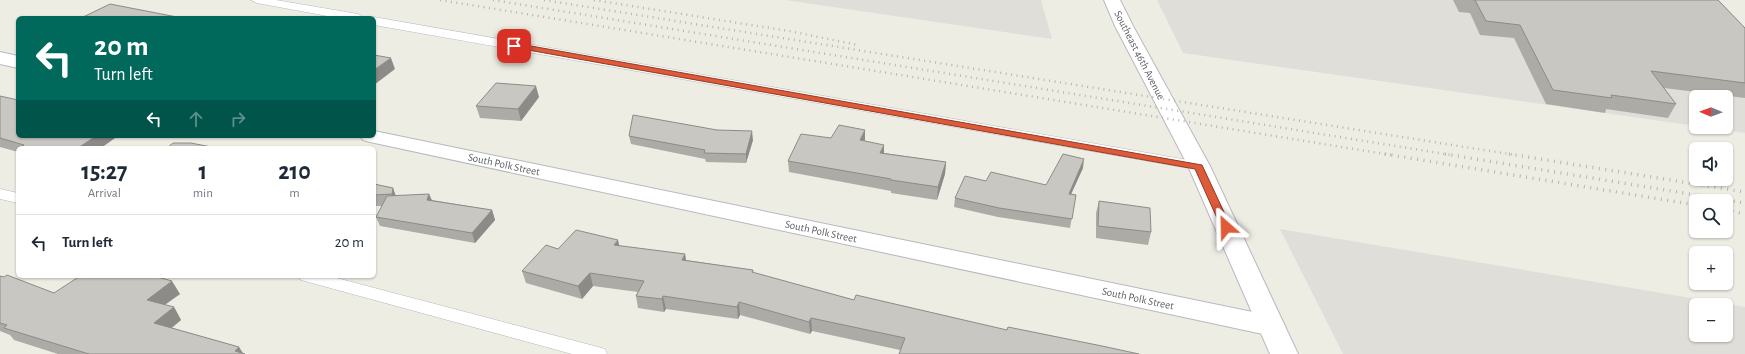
<!DOCTYPE html>
<html lang="en">
<head>
<meta charset="utf-8">
<style>
	:root { --surface:#fff; --page:#f6f6f7; --text:#1f2937; --muted:#747a83; --line:#e0e1e3 }
	body { margin:0; font-family:"Alegreya Sans",sans-serif; background:var(--page); color:var(--text); height:100vh; display:flex; flex-direction:column; font-size:15px; white-space:nowrap }
	* { box-sizing:border-box; margin:0 }
	p { font-size:13px; color:var(--muted) }
	.icon { flex:none; width:22px; height:22px; fill:none; stroke:currentColor; stroke-width:2; stroke-linecap:round; stroke-linejoin:round }
	.map { position:relative; flex:1; overflow:hidden }
	.drawer { position:absolute; left:16px; top:146px; width:360px; height:132px; display:flex; flex-direction:column; background:var(--surface); border-radius:6px; box-shadow:0 1px 3px #0004 }
	.drawer>* { flex:none }
	.hud { position:absolute; left:16px; top:16px; width:360px; height:122px; border-radius:6px; box-shadow:0 1px 3px #0004; background:#00695c; color:#fff; overflow:hidden }
	.needle { width:26px; rotate:271deg }
	.tools { position:absolute; left:1689px; top:90px; display:grid; gap:8px }
	.tools a { display:grid; place-items:center; width:44px; height:44px; border-radius:6px; background:var(--surface); box-shadow:0 1px 3px #0004; font-size:20px }
	.pin { position:absolute; display:grid; place-items:center; width:34px; height:34px; color:#fff; margin:-17px; border-radius:8px; box-shadow:0 2px 6px #0006 }
	.me { position:absolute; width:44px; margin:-22px; rotate:335deg; stroke-linejoin:round; filter:drop-shadow(0 0 3px #0008) }
	.turn { display:flex; align-items:center; gap:14px; height:84px; padding:0 12px; font-size:18px }
	.turn .icon { width:52px; height:52px; stroke-width:2.5 }
	.turn b { display:block; font-size:28px; line-height:34px }
	.lanes { display:flex; align-items:center; height:38px; padding:0 12px; background:#0003; justify-content:center; gap:20px; direction:ltr }
	.lanes .off { opacity:.35 }
	.eta { display:flex; justify-content:space-evenly; align-items:center; height:68px; text-align:center }
	.eta b { font-size:24px; font-weight:700; line-height:28px }
	ul { padding:0; list-style:none }
	li { display:flex; align-items:center; gap:12px; height:56px; padding:0 12px; border-top:1px solid var(--line) }
	li div { flex:1 }
	li b { display:block; font-size:15px }
	li em { font-style:normal }
	.map>svg:first-child { display:block }
	.industrial { fill:#dfded8; fill-rule:evenodd }
	.lines { fill:none; stroke-linecap:round; stroke-linejoin:round }
	.service-casing { stroke:#b6b9bd; stroke-width:1 }
	.minor-casing { stroke:#b6b9bd; stroke-width:2 }
	.secondary-casing { stroke:#b8b9bf; stroke-width:2 }
	.service { fill:#fff; fill-rule:evenodd }
	.minor { fill:#fff; fill-rule:evenodd }
	.secondary { fill:#fff; fill-rule:evenodd }
	.rail-far1 { stroke:#b4b5b5; stroke-width:2.5; stroke-dasharray:1 4.5; stroke-linecap:butt }
	.rail { stroke:#b4b5b5; stroke-width:3.5; stroke-dasharray:1 5.5; stroke-linecap:butt }
	.wall { fill:#adaba6 }
	.shaded-wall { fill:#8d8b87 }
	.building { fill:#c9c7c1; stroke:#8d8b87 }
	.route { fill:#de5b3a; stroke:#903b26 }
	.labels { text-anchor:middle; stroke-width:3; stroke-linejoin:round; paint-order:stroke }
	.street-label { font-size:11px; fill:#5c5f64; stroke:#fff }
</style>
</head>
<body>
<div class="map">
<svg width="1745" height="354" viewBox="0 0 1745 354">
	<rect width="100%" height="100%" fill="#eeede4"/>
	<path class="industrial" d="M785 0H1041L1052 39Z
		M1157 0H1705L1745 44V133L1706 127H1726V97H1696V126L1183 53Z
		M1280 229 1745 307V354H1343ZM1696 305H1726V335H1696Z"/>
	<g class="lines">
		<g class="service-casing">
			<path id="service" d="M251 0H276L358 14 362 16 364 18H338L257 3Z
				M374 17 1199 162 1204 163 1206 166 1204 169 1199 170 374 25V18H372Z
				M0 189 18 193V203L0 199Z
				M298 276H329L598 347 605 349 607 354H572L301 280Z"/>
		</g>
		<g class="minor-casing">
			<path id="minor" d="M0 52 18 56V68L0 64Z
				M374 131 1272 316 1281 319 1285 326 1281 333 1272 336 370 142 363 140 360 136H374Z"/>
		</g>
		<g class="secondary-casing">
			<path id="secondary" d="M1104 0H1120L1133 26 1210 166 1298 354H1270L1188 166 1115 26Z"/>
		</g>
		<use href="#service" class="service"/>
		<use href="#minor" class="minor"/>
		<use href="#secondary" class="secondary"/>
		<path class="rail-far1" d="M440 0 1391 155
			M493 0 1451 155
			M544 0 1515 155
			M594 0 789 31 858 45"/>
		<path class="rail" d="M1385 154 1696 205
			M1445 154 1745 203
			M1509 154 1745 192
			M1726 210 1745 214"/>
	</g>
	<path class="wall" d="M1453 0H1718L1745 28V98L1664 88 1676 104 1668 118 1606 109 1605 113 1546 104 1514 38 1480 35 1470 13 1459 12Z
		M0 96 101 148H18V152L0 147Z
		M539 97 521 121 480 118 476 106Z
		M629 136 753 140 746 163 706 162 705 159 631 144Z
		M865 141 884 153 946 162 945 174 937 200 891 193V191L789 172 788 161Z
		M1083 168 1071 194 1076 195 1070 228 998 217 954 207 955 198 986 181 1046 185Z
		M374 184 393 188 395 196 429 194 432 200 492 210 495 220 475 243 380 226 376 217 382 206H374Z
		M1099 201 1151 232 1148 245 1096 238V213Z
		M619 246 685 254 686 260 753 270 754 273 854 300 1007 330 1102 346 900 350 812 331 810 334 740 315 738 319 666 309 664 312 638 308 636 296 638 292 593 286 582 299 526 283 522 271Z
		M0 276 54 293 180 294 165 305 174 307 181 320 172 328 239 347 243 353 245 354H58L14 340 10 335 0 331Z"/>
	<path class="shaded-wall" d="M391 58 395 69 374 85V70Z
		M536 86 539 97 521 121 518 109Z
		M865 130V141L860 140Z
		M752 131 753 140 746 163V154Z
		M96 136H118L101 148H78Z
		M884 145V157L880 153Z
		M1084 159 1083 168 1067 203 1069 194Z
		M946 162 945 174 937 200 938 187Z
		M393 188 397 199 396 205 392 194Z
		M429 194 433 204 427 200Z
		M492 210 495 220 475 243 472 233Z
		M618 240 621 253 614 245Z
		M685 254 687 267 682 260Z
		M590 273 593 286 582 299 578 286Z
		M172 281 180 294 154 312 147 300Z
		M663 296 666 309 664 312 662 299Z
		M739 302 740 315 738 319 737 307Z
		M174 307 181 320 162 335 154 323Z
		M811 318 812 331 810 334 809 322Z
		M239 347 243 354 235 351Z"/>
	<path class="building" d="M1474 0H1718L1745 28V83L1651 71 1676 104 1611 95 1612 98 1553 90 1520 25 1486 21 1475 0Z
		M110 4 177 17 174 18H81Z
		M374 55 391 58 374 70Z
		M496 83 536 86 518 109 476 106Z
		M0 96 18 100V136H96L78 148H19L24 145 0 138Z
		M633 115 717 130 752 131 746 154 704 153 705 150 629 136Z
		M839 125 865 130 860 140 884 145 880 153 946 162 938 187 891 180V179L788 161 801 134 831 138Z
		M173 143H191L216 148H167Z
		M1063 154 1084 159 1069 194 1076 195 1072 219 999 208 955 198 965 176 986 181 991 172 1046 185Z
		M374 184 393 188 392 194 374 195Z
		M429 194 427 200 492 210 472 233 376 217 387 196Z
		M1099 201 1150 208 1151 232 1098 226Z
		M576 230 618 240 614 245 685 254 682 260 753 270 752 272 854 300 856 295 1007 330 1008 327 1102 346 1139 354H899L905 338 811 318 809 322 739 302 737 307 663 296 662 299 636 296 644 281 590 273 578 286 522 271 546 245 558 249Z
		M7 275 54 293 80 276H154L172 281 147 300 174 307 154 323 239 347 235 351 245 354H89L4 328 7 325 0 323V276L4 277Z"/>
	<path class="route" d="M514 43 1202 165 1231 227 1226 230 1221 227 1195 169 511 47 510 46Z"/>
	<g class="labels">
		<g class="street-label">
			<text transform="translate(1140 55) rotate(63)" y="4">Southeast 46th Avenue</text>
			<text transform="translate(504 164) rotate(12)" y="4">South Polk Street</text>
			<text transform="translate(821 231) rotate(12)" y="4">South Polk Street</text>
			<text transform="translate(1138 298) rotate(12)" y="4">South Polk Street</text>
		</g>
	</g>
</svg>
<div class="tools">
<a><svg class="needle" viewBox="-14 -14 28 28"><path d="M0-13l5 13h-10z" fill="#e53935"/><path d="M0 13l5-13h-10z" fill="#747a83"/></svg></a>
<a><svg class="icon" aria-label="sound" viewBox="0 0 24 24"><path d="M4 9h4l5-4v14l-5-4H4zM17 9q2 3 0 6"/></svg></a>
<a><svg class="icon" aria-label="search" viewBox="0 0 24 24"><circle cx="10" cy="10" r="6"/><path d="M15 15l6 6"/></svg></a>
<a>+</a>
<a>−</a>
</div>
<div class="pin" style="left:514px;top:46px;background:#d93025"><svg class="icon" aria-label="arrive" viewBox="0 0 24 24"><path d="M6 21V4h12l-3 4 3 4H6"/></svg></div>
<svg class="me" style="left:1226px;top:227px" viewBox="-20 -20 40 40"><path d="M0-17L14 15 0 8-14 15z" fill="#de5b3a" stroke="#fff" stroke-width="4"/></svg>
<div class="hud">
<div class="turn"><svg class="icon" aria-label="left" viewBox="0 0 24 24"><path d="M17 20v-9H6M10 6l-5 5 5 5"/></svg><div><b>20 m</b>Turn left</div></div>
<div class="lanes"><svg class="icon" aria-label="left" viewBox="0 0 24 24"><path d="M17 20v-9H6M10 6l-5 5 5 5"/></svg><svg class="icon off" aria-label="ahead" viewBox="0 0 24 24"><path d="M12 20V5M6 11l6-6 6 6"/></svg><svg class="icon off" aria-label="right" viewBox="0 0 24 24"><path d="M7 20v-9h11M14 6l5 5-5 5"/></svg></div>
</div>
<section class="drawer">
<div class="eta">
<div><b>15:27</b><p>Arrival</p></div>
<div><b>1</b><p>min</p></div>
<div><b>210</b><p>m</p></div>
</div>
<ul>
<li><svg class="icon" aria-label="left" viewBox="0 0 24 24"><path d="M17 20v-9H6M10 6l-5 5 5 5"/></svg><div><b>Turn left</b></div><em>20 m</em></li>
</ul>
</section>
</div>
</body>
</html>
